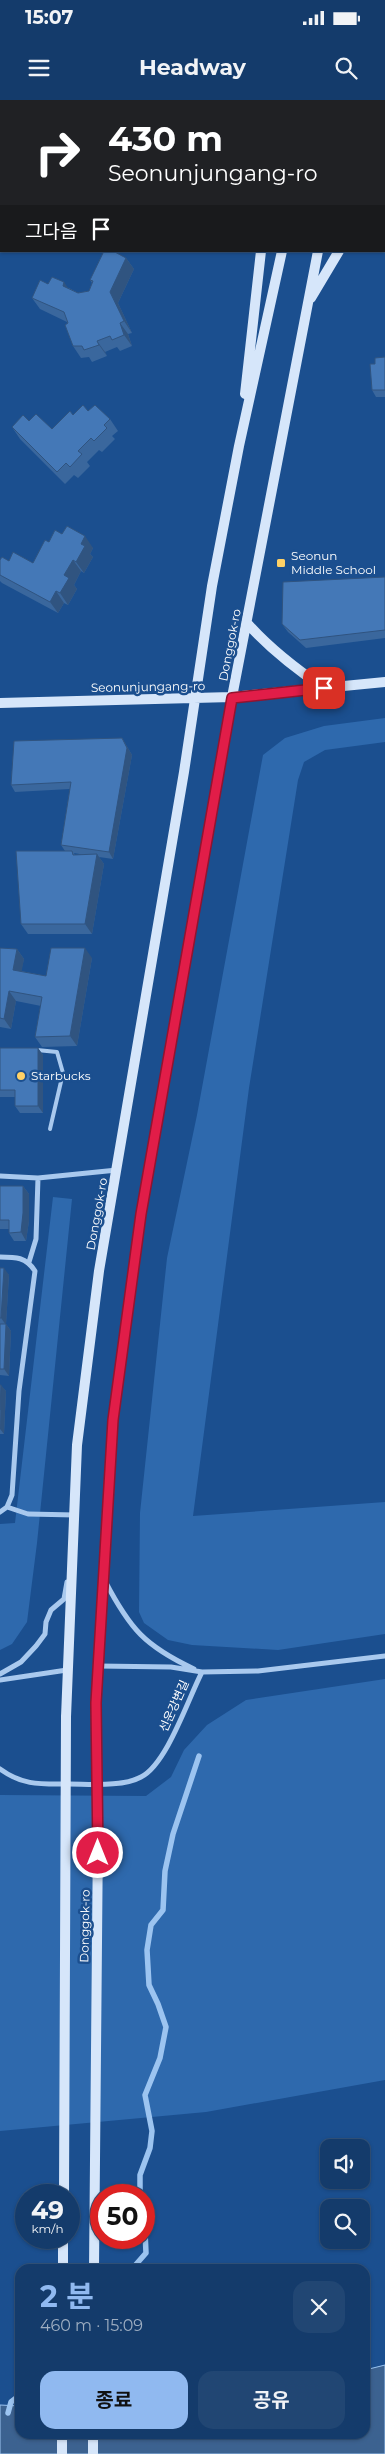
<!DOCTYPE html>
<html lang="ko">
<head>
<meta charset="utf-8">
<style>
	:root { --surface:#143b6b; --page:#214673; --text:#f1f3f6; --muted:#9dadc1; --line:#33557e; --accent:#90b9f0 }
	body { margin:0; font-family:Montserrat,"Noto Sans KR",sans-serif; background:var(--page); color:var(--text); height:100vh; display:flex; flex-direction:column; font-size:19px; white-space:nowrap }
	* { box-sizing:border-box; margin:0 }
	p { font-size:16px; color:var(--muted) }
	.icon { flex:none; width:28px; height:28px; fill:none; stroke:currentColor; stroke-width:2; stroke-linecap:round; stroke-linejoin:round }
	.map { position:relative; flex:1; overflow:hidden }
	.sheet { position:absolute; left:15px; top:2164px; width:355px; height:175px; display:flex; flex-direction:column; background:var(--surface); border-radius:15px; box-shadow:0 1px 4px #0004,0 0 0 1px var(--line) }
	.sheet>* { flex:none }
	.top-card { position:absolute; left:0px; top:0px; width:385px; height:152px; box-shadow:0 1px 4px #0004,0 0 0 1px var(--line); background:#202124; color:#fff; overflow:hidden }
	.tools { position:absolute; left:320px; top:2039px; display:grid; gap:10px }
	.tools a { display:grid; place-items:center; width:50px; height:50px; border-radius:10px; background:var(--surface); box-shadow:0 1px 4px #0004,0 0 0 1px var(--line); font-size:25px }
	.speed { position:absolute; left:15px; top:2084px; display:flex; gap:10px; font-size:25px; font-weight:700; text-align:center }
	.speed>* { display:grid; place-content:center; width:65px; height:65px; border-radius:50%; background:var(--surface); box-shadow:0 1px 4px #0004,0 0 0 1px var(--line); line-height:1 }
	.speed small { font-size:12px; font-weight:400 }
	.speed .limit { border:8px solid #d22; background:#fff; color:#111 }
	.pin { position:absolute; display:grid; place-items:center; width:42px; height:42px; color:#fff; margin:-21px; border-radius:10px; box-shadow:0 2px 8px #0006 }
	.me { position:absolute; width:55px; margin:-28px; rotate:0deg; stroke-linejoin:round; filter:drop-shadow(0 0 4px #0008) }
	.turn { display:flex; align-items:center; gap:18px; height:105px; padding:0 25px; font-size:22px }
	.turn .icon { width:65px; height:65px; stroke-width:2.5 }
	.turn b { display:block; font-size:35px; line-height:42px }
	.then { display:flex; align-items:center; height:48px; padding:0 25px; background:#0003; gap:10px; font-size:19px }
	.round { display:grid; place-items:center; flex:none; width:52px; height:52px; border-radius:15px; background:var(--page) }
	.headline { display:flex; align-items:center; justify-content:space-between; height:85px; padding:0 25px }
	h1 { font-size:30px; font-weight:700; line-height:38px; color:var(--accent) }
	.action { display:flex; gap:10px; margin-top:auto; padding:10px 25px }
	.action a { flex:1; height:58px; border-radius:15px; background:var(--accent); color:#111; font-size:20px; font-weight:700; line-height:58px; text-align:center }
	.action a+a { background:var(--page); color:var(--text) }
	.status { display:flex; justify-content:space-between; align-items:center; height:35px; padding:0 25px; background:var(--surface); direction:ltr }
	.status svg { height:14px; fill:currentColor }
	header { display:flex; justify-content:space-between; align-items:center; height:65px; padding:0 25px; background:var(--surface); font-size:22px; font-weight:700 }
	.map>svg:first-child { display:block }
	.green { fill:#2e69ad }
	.water { fill:#3c6290; stroke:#9cc4f0 }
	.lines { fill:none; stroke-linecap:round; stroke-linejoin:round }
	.stream { stroke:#9cc4f0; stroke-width:5.5 }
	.lane { stroke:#a9c9ee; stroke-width:4 }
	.street { stroke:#a9c9ee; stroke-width:5 }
	.secondary { stroke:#d6e6fa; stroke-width:10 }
	.secondary-bridge { stroke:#d6e6fa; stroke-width:10 }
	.wall { fill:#3a679d; fill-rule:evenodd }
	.shaded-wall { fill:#305480 }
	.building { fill:#4478b7; stroke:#305480 }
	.route-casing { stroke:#92132f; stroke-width:12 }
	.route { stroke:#e11d48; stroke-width:9 }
	.poi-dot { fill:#ffd166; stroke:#1b4f8f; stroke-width:2 }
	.labels { text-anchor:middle; stroke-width:5; stroke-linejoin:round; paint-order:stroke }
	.poi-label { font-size:12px; fill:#fff; stroke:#1b4f8f; text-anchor:start }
	.street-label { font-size:12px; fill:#fff; stroke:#1b4f8f }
</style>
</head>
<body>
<div class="status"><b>15:07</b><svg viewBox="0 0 49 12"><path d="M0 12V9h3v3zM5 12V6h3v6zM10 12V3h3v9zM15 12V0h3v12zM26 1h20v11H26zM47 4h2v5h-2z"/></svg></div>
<header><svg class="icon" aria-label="menu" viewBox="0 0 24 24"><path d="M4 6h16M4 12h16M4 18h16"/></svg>Headway<svg class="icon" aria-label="search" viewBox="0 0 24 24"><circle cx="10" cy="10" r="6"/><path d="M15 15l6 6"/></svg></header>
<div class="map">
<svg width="385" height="2354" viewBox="0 0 385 2354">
	<rect width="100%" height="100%" fill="#1b4f8f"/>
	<path class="green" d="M385 618V642L325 650 304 662 298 680 249 988 193 1416 385 1402V1534L278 1550 192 1545 168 1540 144 1523 139 1512 140 1413 167 1158 197 1015 263 655 285 638 324 626Z
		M53 1097 72 1099 37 1443 27 1522 12 1544 0 1550V1424L15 1423Z
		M385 1579V1980L206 2012 0 2031V1695L146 1696 171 1677 184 1650 207 1625 246 1600Z"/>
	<path class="water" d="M385 2265V2354H0V2305L20 2306V2334H365V2270Z"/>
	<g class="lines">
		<path class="stream" d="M140 2095V2075L150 2048 152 2031 145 1995 160 1958 166 1927 158 1904 149 1885 147 1850 151 1825 163 1810 165 1771 173 1734 199 1656
			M132 2169 146 2153 144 2110
			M8 2313 11 2302 20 2295"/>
		<path class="lane" d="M37 950 57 952 63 973 50 1029"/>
		<path class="street" d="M0 106H1
			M0 1076 38 1078 117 1070
			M0 1157C16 1157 26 1157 35 1171L19 1291 12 1395 7 1407 0 1412
			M29 1162 36 1139 38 1078
			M7 1407 28 1414 75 1415
			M105 1481C130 1529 145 1546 194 1569
			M98 1566 171 1567 202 1572 258 1571 385 1556
			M0 1574 21 1562 36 1546 45 1534 46 1522 51 1510 64 1499 67 1482
			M0 1580 67 1570
			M0 1669C23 1686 42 1684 69 1684 90 1684 123 1687 141 1677 167 1664 188 1599 202 1572"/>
		<path class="secondary" d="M285 1V0
			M313 1 314 0
			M346 1 347 0
			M374 1V0
			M311 198 339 151
			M245 294 261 151
			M247 523C269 548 296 569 324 588
			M0 603 232 597 385 582
			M96 1603 113 1320 141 1114 232 597 318 151
			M66 1617 77 1345 99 1171 184 672 212 486 239 346 282 151
			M63 2169V2138
			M62 2354V2334
			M93 2354V2334"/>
		<path class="secondary-bridge" d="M64 2095 66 1617
			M94 2169 98 1733 96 1603"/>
	</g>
	<path class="wall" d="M48 0H173V1H52Z
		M0 115H1V147H0Z
		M126 158 134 169 118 203 132 233 128 234 132 246 120 251 117 247 105 252 107 256 92 262 89 257 81 258 73 246 67 222 40 209 32 198 48 184 69 188 78 193 89 191 92 183 90 180Z
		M385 257V297H376L372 290 375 264Z
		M88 311 110 319 118 331 112 336 115 339 102 352 99 350 87 362 90 366 78 378 74 375 65 384 20 339 12 327 52 329 73 315Z
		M62 434 93 448 90 454 93 457 84 473 81 471 74 485 77 489 68 505 64 503 58 513 2 483 0 481V460L33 463 49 442Z
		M385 477V538L306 548 288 532 282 524Z
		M122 638 132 655 113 759 99 757 104 764 92 834H28L21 824 65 751 61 745 70 689 15 692 11 685ZM74 753 85 755H75Z
		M0 848 17 849 24 859 21 871 46 876 92 858 77 946 42 947 35 937 41 906 16 901 11 929 0 927Z
		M0 948H38L43 955V1013H20L15 1006V997H0Z
		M0 1086H23L29 1094V1121L26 1141H14L9 1133V1129H0Z
		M0 1168 9 1175 6 1224 11 1231 9 1276 0 1275Z
		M0 1285 6 1291 4 1334H0Z"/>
	<path class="shaded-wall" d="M163 0H173V1H163Z
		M126 158 134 169 118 203 132 233 124 221 110 192Z
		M64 182 72 194 63 186Z
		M120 223 128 234 132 246 124 235Z
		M97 241 105 252 107 256 99 245Z
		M85 436 93 448 90 454 93 457 84 473 76 462 81 444Z
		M73 460 81 471 74 485 77 489 68 505 60 493 64 475Z
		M56 491 64 503 58 513 50 502Z
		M122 638 132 655 113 759 109 752Z
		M97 754 104 764 92 834 85 824Z
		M85 848 92 858 77 946 70 936Z
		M17 849 24 859 20 880 13 870Z
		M9 891 16 901 11 929 4 919Z
		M38 948 43 955V1013L38 1006Z
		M23 1086 29 1094V1121L26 1141 21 1132Z
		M4 1168 9 1175 6 1225 1 1218Z
		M6 1224 11 1231 9 1276 4 1269Z
		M1 1285 6 1291 4 1334 0 1329Z"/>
	<path class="building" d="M91 0H163V1H97Z
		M0 115H1V140H0Z
		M104 151H113L126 158 110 192 124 221 120 223 124 235 112 240 110 236 97 241 99 245 84 250 82 246H73L65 225 68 223 64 212 32 198 40 180 48 184 52 177 64 182 63 186 78 193 89 191 93 181 90 180Z
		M385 257V290H372L370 264H375V258Z
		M83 305 88 311 95 305 110 319 104 325 107 328 94 341 91 338 78 351 82 354 70 367 66 363 57 372 12 327 23 315 29 321 36 314 52 329 70 311 73 315Z
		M67 426 85 436 81 444 85 446 76 462 73 460 64 475 69 478 60 493 56 491 50 502 0 475V460L2 457 9 461 13 452 33 463 45 440 49 442 55 430 62 434Z
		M385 477V530L300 540 282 524 283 482Z
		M122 638 127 648 109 752 61 745 71 682 11 685 14 641Z
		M16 751H72L73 755 97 754 85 824H21Z
		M0 848 17 849 13 870 46 876 51 848H85L70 936 35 937 42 897 9 891 4 919 0 918Z
		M0 948H38V1006H15V990H0Z
		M0 1086H23V1113L21 1132 9 1133V1120H0Z
		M0 1168H4L1 1218H0Z
		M0 1224H6L4 1269H0Z
		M0 1285H1L0 1310Z"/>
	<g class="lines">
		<g class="route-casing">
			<path id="route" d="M98 1753 96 1603 113 1320 141 1114 232 598 324 588"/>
		</g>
		<use href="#route" class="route"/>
	</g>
	<g class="poi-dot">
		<rect x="276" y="458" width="10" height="10" rx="2.5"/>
		<circle cx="21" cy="976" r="5"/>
	</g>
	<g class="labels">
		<g class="poi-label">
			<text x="291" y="460">Seonun<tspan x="291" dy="14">Middle School</tspan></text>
			<text x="31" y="980">Starbucks</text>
		</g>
		<g class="street-label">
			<text transform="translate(230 545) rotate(-79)" y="4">Donggok-ro</text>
			<text transform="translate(148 587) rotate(-1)" y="4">Seonunjungang-ro</text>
			<text transform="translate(97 1114) rotate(-80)" y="4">Donggok-ro</text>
			<text transform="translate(174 1606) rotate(-66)" y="4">선운강변길</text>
			<text transform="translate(85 1826) rotate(-89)" y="4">Donggok-ro</text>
		</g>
	</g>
</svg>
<div class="tools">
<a><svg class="icon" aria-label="sound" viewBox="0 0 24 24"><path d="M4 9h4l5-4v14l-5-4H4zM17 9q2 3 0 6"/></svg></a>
<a><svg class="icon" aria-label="search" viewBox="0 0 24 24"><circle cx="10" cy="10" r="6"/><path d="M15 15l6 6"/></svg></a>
</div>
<div class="speed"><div>49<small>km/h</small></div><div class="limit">50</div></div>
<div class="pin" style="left:324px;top:588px;background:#d93025"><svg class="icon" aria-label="arrive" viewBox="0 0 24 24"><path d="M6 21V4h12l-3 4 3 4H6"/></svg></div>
<svg class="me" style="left:98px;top:1753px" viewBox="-20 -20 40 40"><circle r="17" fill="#e11d48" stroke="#fff" stroke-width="3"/><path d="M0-11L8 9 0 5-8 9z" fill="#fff"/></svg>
<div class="top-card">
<div class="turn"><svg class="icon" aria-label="right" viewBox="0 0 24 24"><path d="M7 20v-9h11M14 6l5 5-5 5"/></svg><div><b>430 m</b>Seonunjungang-ro</div></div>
<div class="then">그다음<svg class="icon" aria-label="arrive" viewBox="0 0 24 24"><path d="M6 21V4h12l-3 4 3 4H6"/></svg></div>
</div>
<section class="sheet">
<div class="headline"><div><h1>2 분</h1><p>460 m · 15:09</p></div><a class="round"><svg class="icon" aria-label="close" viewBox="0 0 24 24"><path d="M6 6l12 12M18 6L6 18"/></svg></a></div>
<div class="action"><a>종료</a><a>공유</a></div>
</section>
</div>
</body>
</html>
